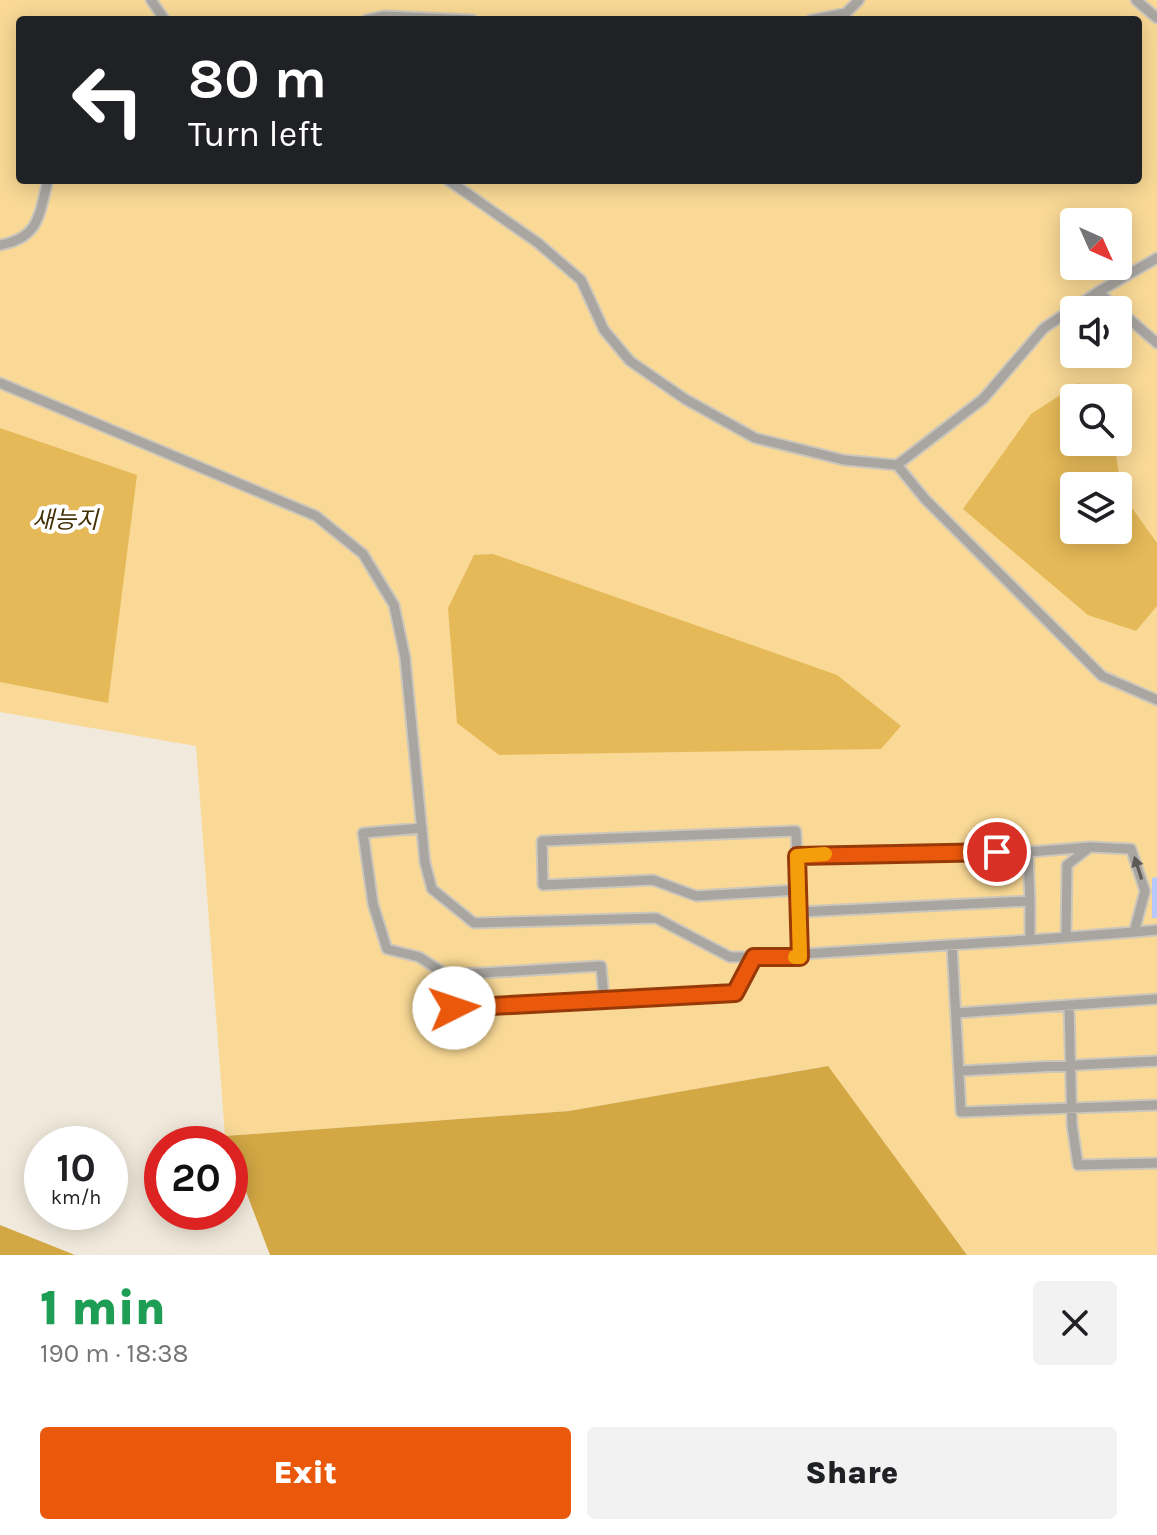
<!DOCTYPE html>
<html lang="en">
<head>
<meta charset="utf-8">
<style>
	:root { --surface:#fff; --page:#f2f2f2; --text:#202124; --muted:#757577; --accent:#ea580c }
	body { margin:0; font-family:Karla,"Noto Sans KR",sans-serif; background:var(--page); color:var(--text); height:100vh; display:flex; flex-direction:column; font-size:30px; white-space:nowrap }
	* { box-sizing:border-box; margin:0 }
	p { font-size:26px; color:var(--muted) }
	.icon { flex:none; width:44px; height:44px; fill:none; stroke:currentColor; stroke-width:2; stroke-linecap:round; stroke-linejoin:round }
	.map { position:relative; height:1255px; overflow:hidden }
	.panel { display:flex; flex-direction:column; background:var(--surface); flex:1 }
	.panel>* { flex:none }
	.banner { position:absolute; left:16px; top:16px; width:1126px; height:168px; border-radius:8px; box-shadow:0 4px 20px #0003; background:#202124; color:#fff; overflow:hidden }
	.needle { width:52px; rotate:135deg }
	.controls { position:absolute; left:1060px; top:208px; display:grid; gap:16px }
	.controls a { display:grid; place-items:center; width:72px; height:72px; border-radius:8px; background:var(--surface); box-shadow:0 4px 20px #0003; font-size:40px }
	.speed { position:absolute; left:24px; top:1126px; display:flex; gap:16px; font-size:40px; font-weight:700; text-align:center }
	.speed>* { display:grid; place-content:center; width:104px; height:104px; border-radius:50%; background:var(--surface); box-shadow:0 4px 20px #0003; line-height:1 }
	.speed small { font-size:20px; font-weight:400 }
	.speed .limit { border:12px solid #d22; background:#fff; color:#111 }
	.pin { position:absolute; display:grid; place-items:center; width:68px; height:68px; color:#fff; margin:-34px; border:4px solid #fff; border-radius:50%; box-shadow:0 2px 8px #0007 }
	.me { position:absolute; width:88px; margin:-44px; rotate:86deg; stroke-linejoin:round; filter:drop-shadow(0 0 6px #0008) }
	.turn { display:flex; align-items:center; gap:28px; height:168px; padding:0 40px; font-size:36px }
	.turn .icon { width:104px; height:104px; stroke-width:2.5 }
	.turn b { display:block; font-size:56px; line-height:68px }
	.round { display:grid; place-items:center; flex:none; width:84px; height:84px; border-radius:8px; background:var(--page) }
	.head { display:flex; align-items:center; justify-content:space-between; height:136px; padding:0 40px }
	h1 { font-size:48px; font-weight:800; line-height:60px; color:#1e9e55 }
	.primary-button { display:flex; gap:16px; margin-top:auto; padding:16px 40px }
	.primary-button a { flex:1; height:92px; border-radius:8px; background:var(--accent); color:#fff; font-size:32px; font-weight:800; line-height:92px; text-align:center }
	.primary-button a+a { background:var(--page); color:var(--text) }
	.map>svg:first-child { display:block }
	.green { fill:#f9d995; fill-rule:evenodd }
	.forest { fill:#d2a744 }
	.water { fill:#e5b958; fill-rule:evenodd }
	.building { fill:#b6c8fc }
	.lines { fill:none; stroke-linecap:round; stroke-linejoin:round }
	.service-casing { stroke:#cdc7bb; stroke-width:13 }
	.service { stroke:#a9a6a1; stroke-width:9 }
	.oneway { fill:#5e5b56 }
	.route-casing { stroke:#983908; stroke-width:20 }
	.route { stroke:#ea580c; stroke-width:14 }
	.slow { stroke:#f59e0b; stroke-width:14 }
	.labels { text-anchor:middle; stroke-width:8; stroke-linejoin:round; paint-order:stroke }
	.water-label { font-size:24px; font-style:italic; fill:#423105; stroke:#fff }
</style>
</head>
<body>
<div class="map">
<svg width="1157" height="1255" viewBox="0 0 1157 1255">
	<rect width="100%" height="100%" fill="#f1eadc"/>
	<path class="green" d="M0 0H1157V1255H967L827 1066 569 1111 225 1136 196 746 0 712ZM20 20H1138V180H20ZM1074 222H1118V266H1074ZM1074 310H1118V354H1074ZM1074 398H1118V442H1074ZM1074 486H1118V530H1074Z"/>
	<path class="forest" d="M828 1066 967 1255H270L225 1136 569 1111Z
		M0 1225 75 1255H0Z"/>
	<path class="water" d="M1079 383 1094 398H1074V442H1114L1122 494 1157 543V606L1136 631 1088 615 963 509 1031 414ZM1074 486H1118V530H1074Z
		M0 428 137 475 108 703 0 682Z
		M493 554 837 675 901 726 881 749 499 755 457 723 448 608 474 555Z"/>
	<path class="building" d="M1157 877V918H1152V878Z"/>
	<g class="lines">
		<g class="service-casing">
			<path id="service" d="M151 0 165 20
				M1136 0 1157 18
				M366 20 384 16 472 20
				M811 20 846 13 859 0
				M448 180 538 243 581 280 604 330 630 361 685 399 755 438 844 460 897 465
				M0 245C40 238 39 214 48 180
				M1098 292 1157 258
				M1157 343 1098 292 1044 328 983 399 897 465 925 499 1102 676 1157 700
				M0 383 316 516 363 554 394 605 405 657 425 863 432 889 474 923 656 918 730 957H754L1030 940 1134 932 1145 891 1131 849 1090 847 1067 865 1066 937
				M422 828 363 833 373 904 387 949 419 957 447 975
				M1028 852 1090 847
				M797 856 1028 852 1030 901
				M798 890 696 896 653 880 543 885 542 841 796 831C798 873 799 915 800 957
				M799 912 1030 901V940
				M1134 932 1157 930
				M952 946 961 1112 1157 1105
				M604 998 601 966 447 975 454 1008 735 993 754 957
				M1069 1005 1072 1125 1078 1165 1157 1163
				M956 1013 1157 999
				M959 1071 1157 1061"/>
		</g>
		<use href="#service" class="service"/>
	</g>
	<defs><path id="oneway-solid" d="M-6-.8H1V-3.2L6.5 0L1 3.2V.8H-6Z" transform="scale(2)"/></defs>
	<use class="oneway" href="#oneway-solid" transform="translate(1138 868) rotate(-108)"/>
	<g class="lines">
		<g class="route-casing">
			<path id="route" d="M454 1008 735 993 754 957H800L797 856 997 852"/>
		</g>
		<use href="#route" class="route"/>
		<path class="slow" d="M795 957H800L797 856 825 854"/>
	</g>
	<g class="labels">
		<g class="water-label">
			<text x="65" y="528">새능지</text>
		</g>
	</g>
</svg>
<div class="controls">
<a><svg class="needle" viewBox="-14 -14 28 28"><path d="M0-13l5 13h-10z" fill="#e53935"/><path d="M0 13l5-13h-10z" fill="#757577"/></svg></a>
<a><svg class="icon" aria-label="sound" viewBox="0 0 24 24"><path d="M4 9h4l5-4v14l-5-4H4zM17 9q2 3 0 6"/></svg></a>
<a><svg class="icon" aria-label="search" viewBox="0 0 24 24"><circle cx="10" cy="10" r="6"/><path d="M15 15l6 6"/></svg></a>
<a><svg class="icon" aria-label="layers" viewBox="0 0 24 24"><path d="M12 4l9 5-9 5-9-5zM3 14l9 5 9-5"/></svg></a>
</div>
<div class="speed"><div>10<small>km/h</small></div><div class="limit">20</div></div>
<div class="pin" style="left:997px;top:852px;background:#d93025"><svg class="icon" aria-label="arrive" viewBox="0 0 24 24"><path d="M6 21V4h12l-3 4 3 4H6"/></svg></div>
<svg class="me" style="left:454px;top:1008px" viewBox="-20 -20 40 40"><circle r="19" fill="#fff"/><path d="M0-13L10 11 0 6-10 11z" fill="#ea580c"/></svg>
<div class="banner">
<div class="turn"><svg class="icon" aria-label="left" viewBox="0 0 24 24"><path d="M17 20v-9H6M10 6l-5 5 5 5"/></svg><div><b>80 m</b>Turn left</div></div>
</div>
</div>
<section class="panel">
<div class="head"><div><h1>1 min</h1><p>190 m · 18:38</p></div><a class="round"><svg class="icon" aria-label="close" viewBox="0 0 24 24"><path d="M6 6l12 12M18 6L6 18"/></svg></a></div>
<div class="primary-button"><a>Exit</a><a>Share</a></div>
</section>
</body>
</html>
